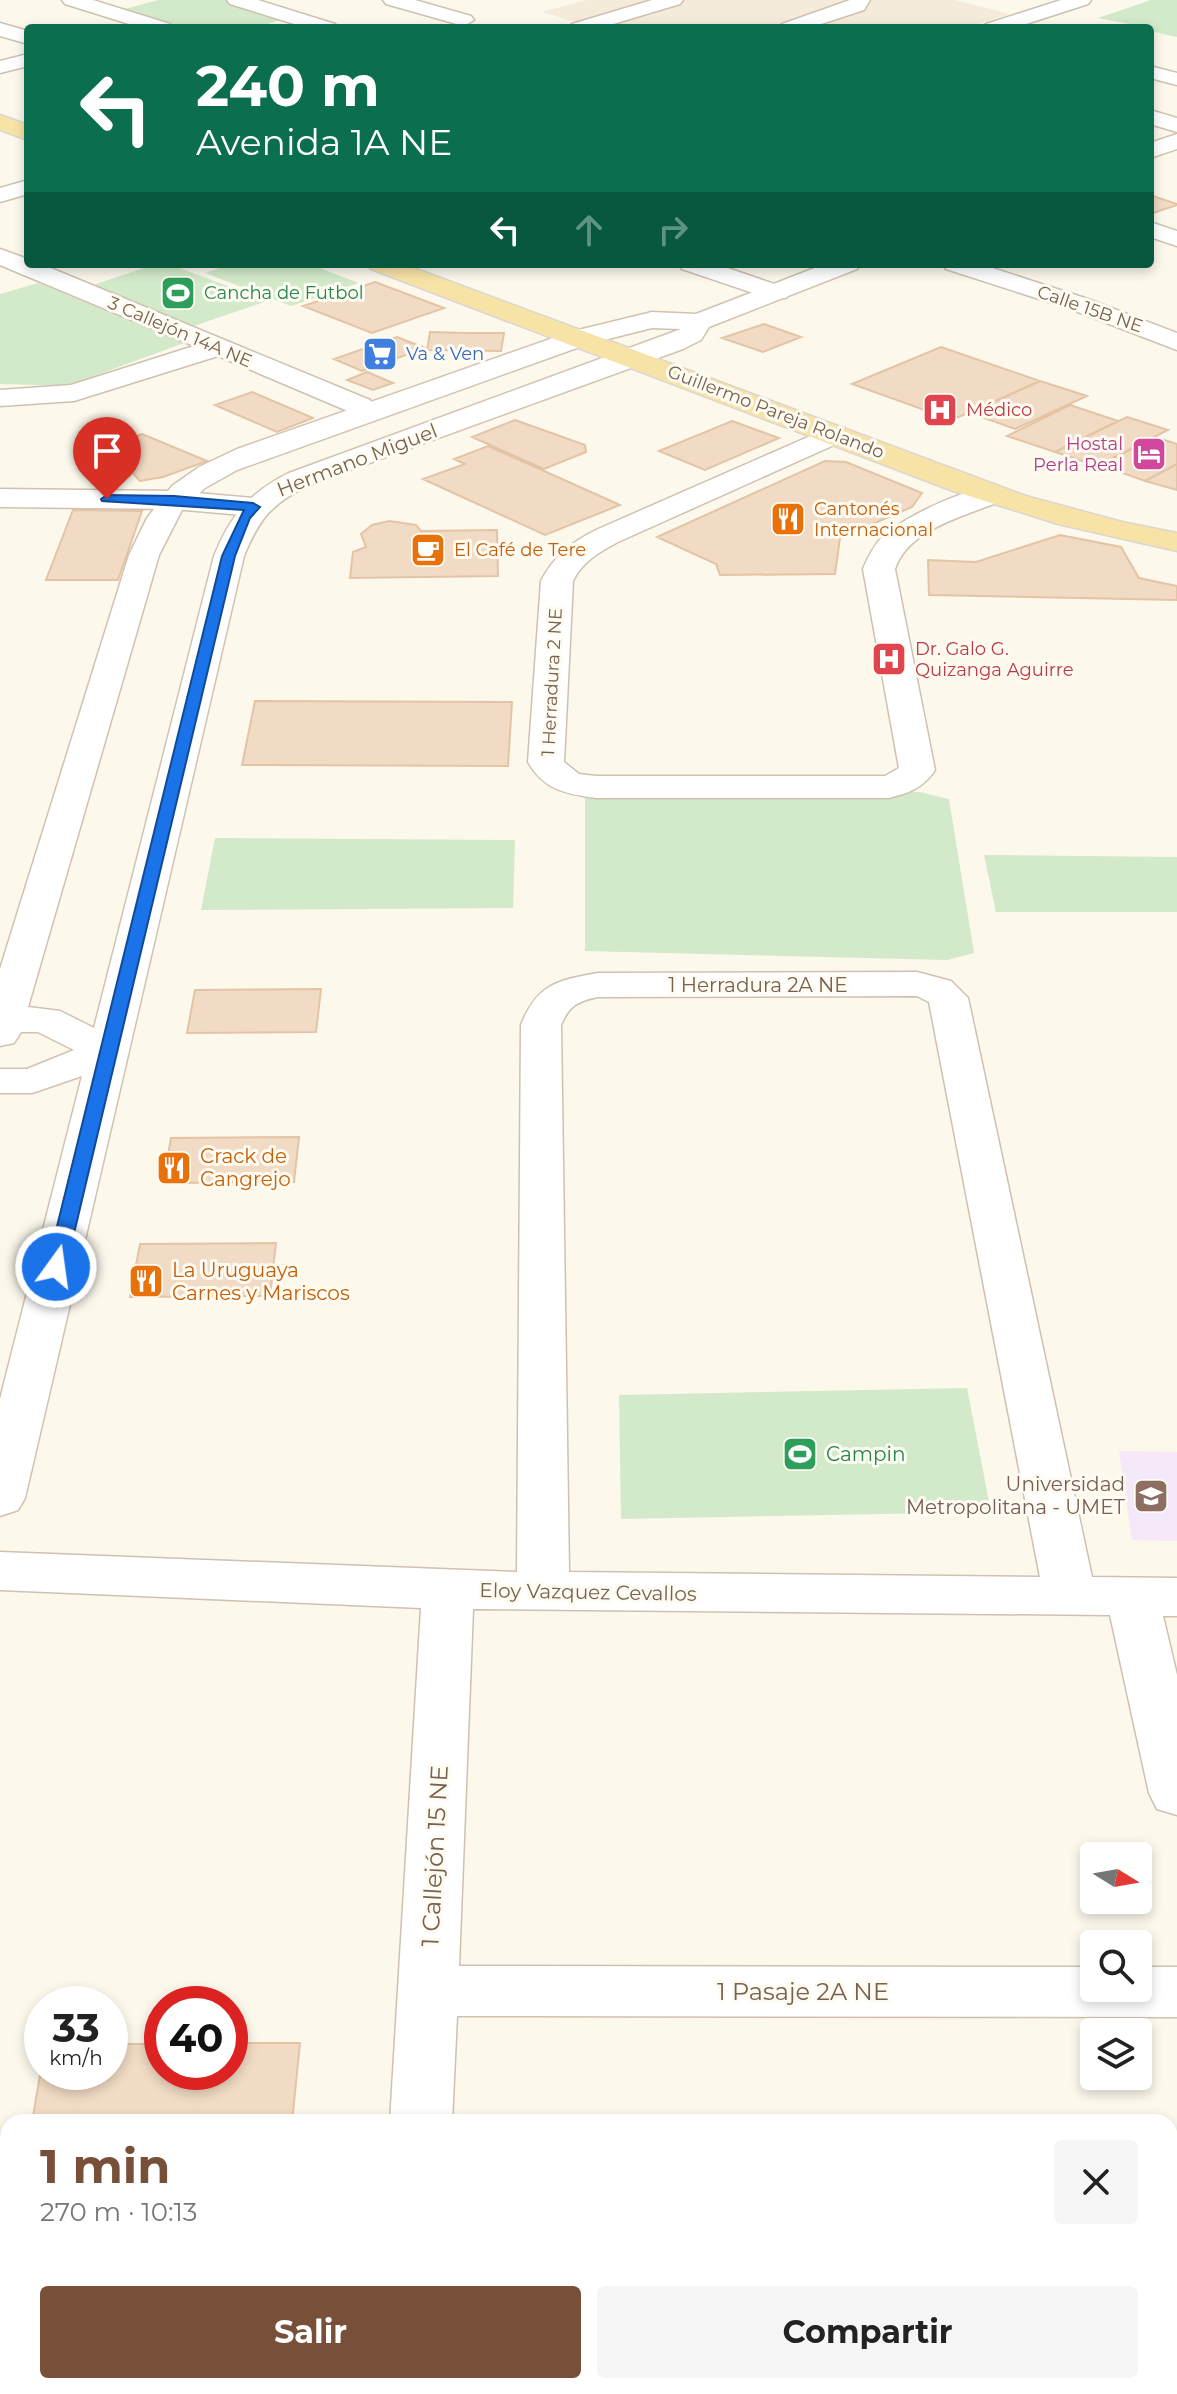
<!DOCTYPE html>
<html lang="es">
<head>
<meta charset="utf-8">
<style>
	:root { --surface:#fff; --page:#f6f6f6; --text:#222; --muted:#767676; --accent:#784f39 }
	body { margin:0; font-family:Montserrat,sans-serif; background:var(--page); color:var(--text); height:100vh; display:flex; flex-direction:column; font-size:30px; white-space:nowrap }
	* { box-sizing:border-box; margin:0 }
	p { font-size:26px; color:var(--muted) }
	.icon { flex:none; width:44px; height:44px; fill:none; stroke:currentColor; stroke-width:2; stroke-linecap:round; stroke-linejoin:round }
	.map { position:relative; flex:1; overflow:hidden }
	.panel { position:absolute; left:0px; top:2114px; width:1178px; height:280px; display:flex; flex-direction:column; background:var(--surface); border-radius:24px 24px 0 0; box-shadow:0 4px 12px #0003 }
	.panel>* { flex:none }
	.banner { position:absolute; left:24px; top:24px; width:1130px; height:244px; border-radius:8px; box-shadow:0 4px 12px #0003; background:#0b6e4f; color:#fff; overflow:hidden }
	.needle { width:52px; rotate:101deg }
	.tools { position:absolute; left:1080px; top:1842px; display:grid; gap:16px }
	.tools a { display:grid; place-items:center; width:72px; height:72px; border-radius:8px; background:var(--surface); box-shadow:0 4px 12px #0003; font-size:40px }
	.speed { position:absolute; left:24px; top:1986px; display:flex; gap:16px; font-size:40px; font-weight:700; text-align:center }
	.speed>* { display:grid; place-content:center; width:104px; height:104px; border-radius:50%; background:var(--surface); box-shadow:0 4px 12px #0003; line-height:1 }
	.speed small { font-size:20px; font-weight:400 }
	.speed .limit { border:12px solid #d22; background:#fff; color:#111 }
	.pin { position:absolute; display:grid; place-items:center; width:68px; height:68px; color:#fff; margin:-82px -34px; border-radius:50% 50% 50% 0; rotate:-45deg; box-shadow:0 0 8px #0007 }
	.pin .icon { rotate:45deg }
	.me { position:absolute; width:88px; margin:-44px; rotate:14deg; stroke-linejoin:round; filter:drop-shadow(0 0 6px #0008) }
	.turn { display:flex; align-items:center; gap:28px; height:168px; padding:0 40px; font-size:36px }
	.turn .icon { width:104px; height:104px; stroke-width:2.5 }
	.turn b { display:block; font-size:56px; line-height:68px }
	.lanes { display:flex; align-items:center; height:76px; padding:0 40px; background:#0003; justify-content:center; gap:40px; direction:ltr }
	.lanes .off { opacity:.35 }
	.round { display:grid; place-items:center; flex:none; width:84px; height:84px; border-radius:8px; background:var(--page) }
	.headline { display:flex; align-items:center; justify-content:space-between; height:136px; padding:0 40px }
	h1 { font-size:48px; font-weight:700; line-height:60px; color:var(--accent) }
	.primary-button { display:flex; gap:16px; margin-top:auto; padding:16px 40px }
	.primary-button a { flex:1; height:92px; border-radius:8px; background:var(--accent); color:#fff; font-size:32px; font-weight:700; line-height:92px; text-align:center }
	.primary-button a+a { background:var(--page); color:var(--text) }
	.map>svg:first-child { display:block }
	.residential { fill:#f4ebda }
	.education { fill:#f5e8f9 }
	.green { fill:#d3eaca }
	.building { fill:#f1dbc4; stroke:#e3c4a5; stroke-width:2 }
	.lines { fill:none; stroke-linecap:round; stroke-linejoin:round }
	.street-casing { stroke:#cfc1b0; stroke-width:3 }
	.secondary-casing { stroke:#d2c2af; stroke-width:3 }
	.primary-casing { stroke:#dcd6d1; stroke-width:3 }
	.street { fill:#fff; fill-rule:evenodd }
	.secondary { fill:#fff; fill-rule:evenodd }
	.primary { fill:#f8e3a7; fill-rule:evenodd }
	.route { fill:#1a73e8; stroke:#114b97; stroke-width:2 }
	.labels { text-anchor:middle; stroke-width:6; stroke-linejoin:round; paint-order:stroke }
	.far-leisure-label { font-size:18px; fill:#27864d; stroke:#fefbf2; text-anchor:start }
	.far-street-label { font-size:18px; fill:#78624e; stroke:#fefbf2 }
	.far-shop-label { font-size:18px; fill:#366cbe; stroke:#fefbf2; text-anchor:start }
	.far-health-label { font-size:18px; fill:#be3a42; stroke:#fefbf2; text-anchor:start }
	.far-hotel-label { font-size:18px; fill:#b23c85; stroke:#fefbf2; text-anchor:end }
	.far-food-label { font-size:18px; fill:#c56008; stroke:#fefbf2; text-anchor:start }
	.street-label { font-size:20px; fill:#78624e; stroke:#fefbf2 }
	.food-label { font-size:20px; fill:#c56008; stroke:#fefbf2; text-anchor:start }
	.leisure-label { font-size:20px; fill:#27864d; stroke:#fefbf2; text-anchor:start }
	.education-label { font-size:20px; fill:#785e54; stroke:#fefbf2; text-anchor:end }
	.near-street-label { font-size:24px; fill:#78624e; stroke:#fefbf2 }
</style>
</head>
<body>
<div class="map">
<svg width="1177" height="2394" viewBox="0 0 1177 2394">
	<rect width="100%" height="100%" fill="#fcf8ec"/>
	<path class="residential" d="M586 0H955L1009 14 965 28H595L542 12Z"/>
	<path class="education" d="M1119 1451 1177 1452V1541L1132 1540Z"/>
	<path class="green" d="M158 0H228L287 18 253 28H174L121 10Z
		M1151 0H1177V37L1150 31V28L1098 18Z
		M156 264H169L267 301 194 326 90 286Z
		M232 264H309L359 283 291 306 205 273Z
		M38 283 184 343 67 386 0 384V294Z
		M920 792 949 799 974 953 947 960 585 951V793Z
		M215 838 515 840 513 908 201 910Z
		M984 855 1177 857V912H996Z
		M967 1388 991 1512 621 1519 619 1395Z"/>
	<path class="building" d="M1150 195 1177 204V205L1150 214Z
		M375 282 444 308 372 333 303 306Z
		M764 324 801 337 763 352 722 338Z
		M430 332 467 333H504L501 351 427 350Z
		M397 337 425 348 362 371 334 359Z
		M941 347 1040 381 952 420 852 384Z
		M367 372 393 383 373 390 347 380Z
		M1040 381 1087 396 1015 429 970 413Z
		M252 392 313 418 277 432 215 405Z
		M1070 405 1118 421 1055 452 1007 436Z
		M1127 417 1168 430 1097 466 1055 452Z
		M515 420 585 445 586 452 544 469 472 437Z
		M732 421 779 438 705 470 659 451Z
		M142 434 207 461 163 477 140 481 107 446Z
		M1155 437 1177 444V464L1145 481 1100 465Z
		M488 446 620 505 545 535 423 479 465 464 454 459Z
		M825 461 846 462 922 493 912 507 840 538 835 574 720 575 716 564 657 537Z
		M1177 464V490L1145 481Z
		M73 510 142 511 118 580H46Z
		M389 521 416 525 421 531 497 530 498 576 350 578 353 552 366 547 361 534 372 525Z
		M1060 535 1121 547 1139 578 1177 586V600L929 595 928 560 976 562Z
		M255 701 512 702 508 766 242 765Z
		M321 989 316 1032 187 1033 195 990Z
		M299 1137 294 1182 163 1183 171 1138Z
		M276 1243 270 1296 130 1297 140 1244Z
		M230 2043H300L292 2122H32L42 2064V2072H110V2044H162V2072H230Z
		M0 2251H8V2386H271L270 2394H0Z"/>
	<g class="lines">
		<g class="street-casing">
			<path id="street" d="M62 0H93L170 24 173 28H142L65 4Z
				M227 0H258L335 24 338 28H307L230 4Z
				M383 0H415L471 16 474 20 464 26 386 4Z
				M652 0H683L680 4 600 28H569L572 24Z
				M850 0H870L864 10 809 28H779L782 24Z
				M1061 0H1091L1088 4 1014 28H983L986 24Z
				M0 23 28 31V44L0 36Z
				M28 54V66L0 73V61Z
				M1150 66 1177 73V85L1150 78Z
				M1150 110 1177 118V132L1150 124Z
				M28 180V194L0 202V188Z
				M1150 222 1177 231V246L1150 237Z
				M0 249 28 259V264H41L370 400 374 406 370 412 360 414 350 412 218 356 74 401 0 406V390L71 385 194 346 0 265Z
				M678 264H716L786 288 790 293 786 298H768L682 269Z
				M942 264H980L1088 299 1177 333V350L1070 309 946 269Z
				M833 426 843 429 847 435 843 441 618 542C599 552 582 562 573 581L564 762 579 774 596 776H885L899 768 863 569C868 557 873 547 882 537 902 518 974 482 1001 489L1005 495 1001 501C965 516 908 529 895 569L935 770C923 788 909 793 889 798H596C566 794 544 790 528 762L541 581C554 556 572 542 596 530Z
				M0 489 174 491 253 498 264 501 268 507 264 513 253 516 174 509 0 507Z
				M917 972 951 981 968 998 1092 1577 1177 1578V1616H1163L1177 1675V1815L1157 1809 1149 1793 1110 1615 473 1609 459 1966 1094 1967V1988H1138V1967H1177V2017L457 2016 452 2122H390L421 1608 0 1590V1552L517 1572 521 1025C537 984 558 980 598 973ZM917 996 929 1002 1040 1577 569 1572 561 1025C569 1006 578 1001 598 997Z
				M371 2386H439L438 2394H370Z"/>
		</g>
		<g class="secondary-casing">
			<path id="secondary" d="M1177 134V149L1150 158V143Z
				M825 264H861L857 269 709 327 701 340 683 349 309 485C272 504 260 517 244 556L25 1498 18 1510 0 1516V1399L82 1076 32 1093H0V1069H27L74 1050 38 1032H21L14 1043 0 1046V969L129 555 147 518 172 486 199 467 237 449 570 332 652 312 696 314ZM652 328 681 329 289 473C250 492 230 516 214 556L94 1028 60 1011 28 1007 159 555 182 510 205 488 237 470 588 344Z"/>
		</g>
		<g class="primary-casing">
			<path id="primary" d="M0 115 28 125V140L0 130Z
				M367 264H403L1026 496 1122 522 1177 533V551L1058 524 953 491 371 269Z"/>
		</g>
		<use href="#street" class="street"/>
		<use href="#secondary" class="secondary"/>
		<use href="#primary" class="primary"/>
	</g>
	<path class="route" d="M107 495 174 496 253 503 260 507 250 518 235 556 66 1267 56 1273 47 1267 222 556 244 510 102 501 101 499Z"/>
	<defs>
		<g id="stadium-square" transform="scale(1.8)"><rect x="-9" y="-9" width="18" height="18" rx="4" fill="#2e9e5b" stroke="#fefbf2"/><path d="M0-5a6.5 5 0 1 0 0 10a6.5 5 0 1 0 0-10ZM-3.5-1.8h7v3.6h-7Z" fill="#fff"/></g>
		<g id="supermarket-square" transform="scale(1.8)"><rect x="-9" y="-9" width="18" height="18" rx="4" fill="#3f7fe0" stroke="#fefbf2"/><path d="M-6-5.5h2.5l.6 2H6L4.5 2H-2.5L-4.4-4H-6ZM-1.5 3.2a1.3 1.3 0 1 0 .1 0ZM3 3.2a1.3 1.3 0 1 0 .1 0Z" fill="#fff"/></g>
		<g id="hospital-square" transform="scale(1.8)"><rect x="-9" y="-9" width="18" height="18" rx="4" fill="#e0444e" stroke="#fefbf2"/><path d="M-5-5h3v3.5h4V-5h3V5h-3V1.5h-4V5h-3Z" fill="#fff"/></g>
		<g id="hotel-square" transform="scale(1.8)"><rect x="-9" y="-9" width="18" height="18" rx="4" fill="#d1479c" stroke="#fefbf2"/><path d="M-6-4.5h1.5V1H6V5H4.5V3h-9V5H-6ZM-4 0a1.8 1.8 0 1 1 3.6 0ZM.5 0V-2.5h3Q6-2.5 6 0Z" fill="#fff"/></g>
		<g id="restaurant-square" transform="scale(1.8)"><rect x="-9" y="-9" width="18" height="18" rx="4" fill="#e8710a" stroke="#fefbf2"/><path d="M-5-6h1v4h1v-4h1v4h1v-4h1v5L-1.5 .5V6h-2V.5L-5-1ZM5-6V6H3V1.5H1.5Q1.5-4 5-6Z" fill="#fff"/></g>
		<g id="cafe-square" transform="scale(1.8)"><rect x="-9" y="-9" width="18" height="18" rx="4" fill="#e8710a" stroke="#fefbf2"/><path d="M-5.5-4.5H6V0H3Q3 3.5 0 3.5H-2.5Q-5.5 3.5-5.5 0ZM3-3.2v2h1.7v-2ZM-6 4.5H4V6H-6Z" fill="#fff"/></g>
		<g id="university-square" transform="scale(1.8)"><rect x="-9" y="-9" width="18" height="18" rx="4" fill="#8d6e63" stroke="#fefbf2"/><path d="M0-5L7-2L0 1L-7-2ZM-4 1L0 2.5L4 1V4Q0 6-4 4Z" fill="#fff"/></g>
	</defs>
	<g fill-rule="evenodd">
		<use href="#stadium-square" x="178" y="293"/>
		<use href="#supermarket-square" x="380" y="354"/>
		<use href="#hospital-square" x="940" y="410"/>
		<use href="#hotel-square" x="1149" y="454"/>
		<use href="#restaurant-square" x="788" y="519"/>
		<use href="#cafe-square" x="428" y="550"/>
		<use href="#hospital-square" x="889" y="659"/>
		<use href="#restaurant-square" x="174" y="1168"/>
		<use href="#restaurant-square" x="146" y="1281"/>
		<use href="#stadium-square" x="800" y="1454"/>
		<use href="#university-square" x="1151" y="1496"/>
	</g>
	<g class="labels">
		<g class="far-leisure-label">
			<text x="204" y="299">Cancha de Futbol</text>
		</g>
		<g class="far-street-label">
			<text transform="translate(1090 309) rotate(19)" y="6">Calle 15B NE</text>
			<text transform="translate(180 332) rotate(23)" y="6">3 Callejón 14A NE</text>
			<text transform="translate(776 412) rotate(21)" y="6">Guillermo Pareja Rolando</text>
			<text transform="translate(552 682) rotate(-87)" y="6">1 Herradura 2 NE</text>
		</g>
		<g class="far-shop-label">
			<text x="406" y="360">Va &amp; Ven</text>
		</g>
		<g class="far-health-label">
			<text x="966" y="416">Médico</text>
			<text x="915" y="655">Dr. Galo G.<tspan x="915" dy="21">Quizanga Aguirre</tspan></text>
		</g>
		<g class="far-hotel-label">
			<text x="1123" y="450">Hostal<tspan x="1123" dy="21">Perla Real</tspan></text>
		</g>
		<g class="far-food-label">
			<text x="814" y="515">Cantonés<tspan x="814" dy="21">Internacional</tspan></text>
			<text x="454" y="556">El Café de Tere</text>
		</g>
		<g class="street-label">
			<text transform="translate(357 460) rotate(-21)" y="7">Hermano Miguel</text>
			<text x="758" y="992">1 Herradura 2A NE</text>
			<text transform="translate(588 1592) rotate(1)" y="7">Eloy Vazquez Cevallos</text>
		</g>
		<g class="food-label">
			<text x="200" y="1163">Crack de<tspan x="200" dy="23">Cangrejo</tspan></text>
			<text x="172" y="1277">La Uruguaya<tspan x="172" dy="23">Carnes y Mariscos</tspan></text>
		</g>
		<g class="leisure-label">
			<text x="826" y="1461">Campin</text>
		</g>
		<g class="education-label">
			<text x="1125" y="1491">Universidad<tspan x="1125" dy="23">Metropolitana - UMET</tspan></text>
		</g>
		<g class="near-street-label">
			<text transform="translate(435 1856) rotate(-87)" y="8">1 Callejón 15 NE</text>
			<text x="803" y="2000">1 Pasaje 2A NE</text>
		</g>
	</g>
</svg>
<div class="tools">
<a><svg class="needle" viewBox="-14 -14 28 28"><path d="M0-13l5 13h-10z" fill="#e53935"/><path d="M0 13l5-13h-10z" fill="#767676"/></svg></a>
<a><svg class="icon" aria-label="search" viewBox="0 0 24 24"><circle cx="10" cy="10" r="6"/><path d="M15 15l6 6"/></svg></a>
<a><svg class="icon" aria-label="layers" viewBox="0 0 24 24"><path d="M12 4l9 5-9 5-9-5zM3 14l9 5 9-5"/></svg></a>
</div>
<div class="speed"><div>33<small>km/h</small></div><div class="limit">40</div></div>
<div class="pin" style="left:107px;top:499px;background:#d93025"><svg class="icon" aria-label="arrive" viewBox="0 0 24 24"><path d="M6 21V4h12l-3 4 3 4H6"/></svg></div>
<svg class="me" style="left:56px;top:1267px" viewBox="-20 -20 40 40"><circle r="17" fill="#1a73e8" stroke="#fff" stroke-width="3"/><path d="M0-11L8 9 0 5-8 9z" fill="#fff"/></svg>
<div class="banner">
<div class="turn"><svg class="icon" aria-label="left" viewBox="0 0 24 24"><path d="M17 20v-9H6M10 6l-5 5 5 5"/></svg><div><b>240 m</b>Avenida 1A NE</div></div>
<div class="lanes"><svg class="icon" aria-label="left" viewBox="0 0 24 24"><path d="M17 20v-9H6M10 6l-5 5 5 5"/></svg><svg class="icon off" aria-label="ahead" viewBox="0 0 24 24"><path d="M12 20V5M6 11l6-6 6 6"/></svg><svg class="icon off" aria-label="right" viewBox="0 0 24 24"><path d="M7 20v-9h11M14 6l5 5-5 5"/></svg></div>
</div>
<section class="panel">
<div class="headline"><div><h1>1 min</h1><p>270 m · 10:13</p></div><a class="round"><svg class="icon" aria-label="close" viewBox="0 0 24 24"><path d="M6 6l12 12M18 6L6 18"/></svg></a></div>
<div class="primary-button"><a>Salir</a><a>Compartir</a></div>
</section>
</div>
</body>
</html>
